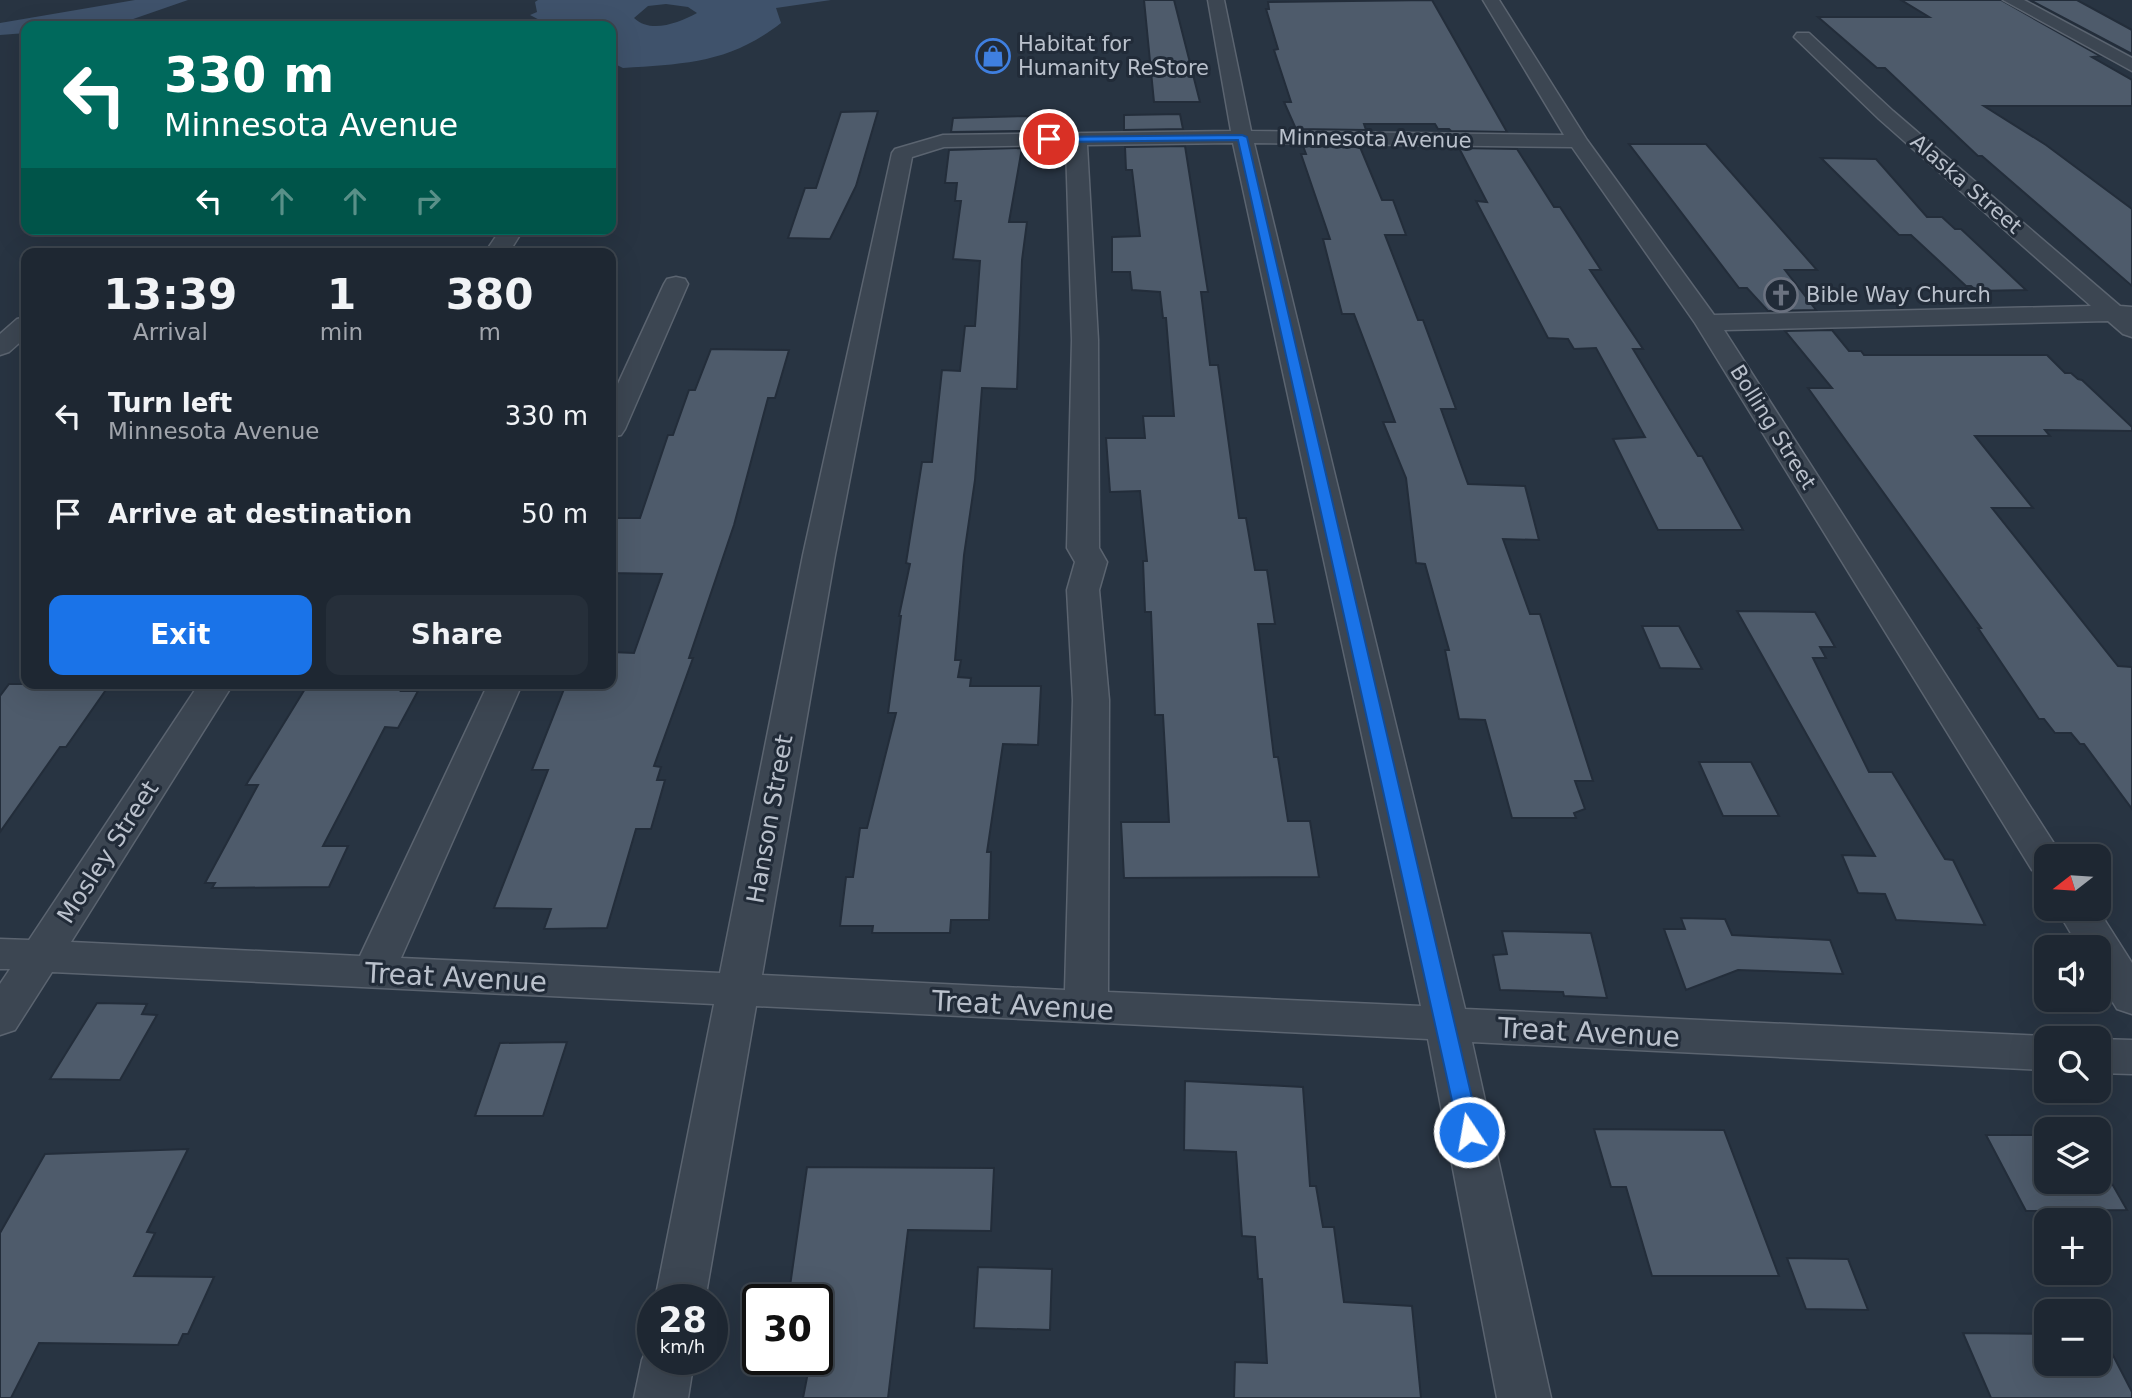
<!DOCTYPE html>
<html lang="en">
<head>
<meta charset="utf-8">
<style>
	:root { --surface:#1e2732; --page:#262f3a; --text:#f1f3f6; --muted:#a1a5ac; --line:#3c444d; --accent:#1a73e8 }
	body { margin:0; font-family:"DejaVu Sans",sans-serif; background:var(--page); color:var(--text); height:100vh; display:flex; flex-direction:column; font-size:26px; white-space:nowrap }
	* { box-sizing:border-box; margin:0 }
	p { font-size:23px; color:var(--muted) }
	.icon { flex:none; width:38px; height:38px; fill:none; stroke:currentColor; stroke-width:2; stroke-linecap:round; stroke-linejoin:round }
	.map { position:relative; flex:1; overflow:hidden }
	.details { position:absolute; left:21px; top:248px; width:595px; height:441px; display:flex; flex-direction:column; background:var(--surface); border-radius:14px; box-shadow:0 7px 28px #0002,0 0 0 2px var(--line) }
	.details>* { flex:none }
	.banner { position:absolute; left:21px; top:21px; width:595px; height:214px; border-radius:14px; box-shadow:0 7px 28px #0002,0 0 0 2px var(--line); background:#00695c; color:#fff; overflow:hidden }
	.needle { width:46px; rotate:253deg }
	.tools { position:absolute; left:2034px; top:844px; display:grid; gap:14px }
	.tools a { display:grid; place-items:center; width:77px; height:77px; border-radius:14px; background:var(--surface); box-shadow:0 7px 28px #0002,0 0 0 2px var(--line); font-size:35px }
	.speed { position:absolute; left:637px; top:1284px; display:flex; gap:14px; font-size:35px; font-weight:700; text-align:center }
	.speed>* { display:grid; place-content:center; width:91px; height:91px; border-radius:50%; background:var(--surface); box-shadow:0 7px 28px #0002,0 0 0 2px var(--line); line-height:1 }
	.speed small { font-size:18px; font-weight:400 }
	.speed .limit { border:4px solid #111; border-radius:10px; background:#fff; color:#111 }
	.pin { position:absolute; display:grid; place-items:center; width:60px; height:60px; color:#fff; margin:-30px; border:4px solid #fff; border-radius:50%; box-shadow:0 2px 7px #0007 }
	.me { position:absolute; width:77px; margin:-38px; rotate:348deg; stroke-linejoin:round; filter:drop-shadow(0 0 5px #0008) }
	.turn { display:flex; align-items:center; gap:24px; height:147px; padding:0 28px; font-size:32px }
	.turn .icon { width:91px; height:91px; stroke-width:2.5 }
	.turn b { display:block; font-size:49px; line-height:60px }
	.lanes { display:flex; align-items:center; height:66px; padding:0 28px; background:#0003; justify-content:center; gap:35px; direction:ltr }
	.lanes .off { opacity:.35 }
	.eta { display:flex; justify-content:space-evenly; align-items:center; height:119px; text-align:center }
	.eta b { font-size:42px; font-weight:700; line-height:49px }
	.button { display:flex; gap:14px; margin-top:auto; padding:14px 28px }
	.button a { flex:1; height:80px; border-radius:14px; background:var(--accent); color:#fff; font-size:28px; font-weight:700; line-height:80px; text-align:center }
	.button a+a { background:var(--page); color:var(--text) }
	ul { padding:0; list-style:none }
	li { display:flex; align-items:center; gap:21px; height:98px; padding:0 28px }
	li div { flex:1 }
	li b { display:block; font-size:26px }
	li em { font-style:normal }
	.map>svg:first-child { display:block }
	.water { fill:#3f526b; fill-rule:evenodd }
	.building { fill:#4e5b6b; stroke:#232d3a; stroke-width:2 }
	.lines { fill:none; stroke-linecap:round; stroke-linejoin:round }
	.street-casing { stroke:#5b6470; stroke-width:3 }
	.street { fill:#3c4652; fill-rule:evenodd }
	.route { fill:#1a73e8; stroke:#114b97; stroke-width:2 }
	.labels { text-anchor:middle; stroke-width:6; stroke-linejoin:round; paint-order:stroke }
	.far-poi-label { font-size:21px; fill:#bac1cc; stroke:#212b38; text-anchor:start }
	.far-street-label { font-size:21px; fill:#bac1cc; stroke:#212b38 }
	.street-label { font-size:24px; fill:#bac1cc; stroke:#212b38 }
	.near-street-label { font-size:28px; fill:#bac1cc; stroke:#212b38 }
</style>
</head>
<body>
<div class="map">
<svg width="2132" height="1398" viewBox="0 0 2132 1398">
	<rect width="100%" height="100%" fill="#283442"/>
	<path class="water" d="M135 0H188L113 26H26V33L0 35V23Z
		M538 0H831L776 8 781 23C730 63 686 64 623 68L611 62V26H551L530 15 537 12 535 2ZM666 4 688 7 697 13C678 23 651 34 634 18L648 6Z"/>
	<path class="building" d="M1144 0H1174L1200 102H1154Z
		M1432 0 1507 132 1451 131 1449 129H1438L1435 124H1364L1366 130 1296 129 1284 102H1291L1274 50 1278 49 1266 9H1269L1268 2Z
		M1901 0H2001L2100 56 2092 57 2132 80V106H1984L2046 145 2132 209V286L1982 156H1978L1885 68H1877L1818 17H1929Z
		M2030 0H2077L2132 30V54Z
		M878 111 856 186 830 239 788 238 805 188H816L841 112Z
		M1180 114 1183 129 1124 130V115Z
		M1028 116 1025 131 951 132 953 118Z
		M1629 144H1706L1817 270H1785L1816 310 1768 311 1747 288H1739Z
		M1185 146 1208 292H1201L1210 365H1218L1239 518H1246L1255 570H1267L1275 624H1258L1274 757H1278L1288 821H1310L1319 877 1124 878 1121 822H1169L1163 715H1155L1151 612H1145L1143 561H1147L1140 491 1110 492 1106 438H1145L1143 416H1174L1166 318H1163L1160 292 1132 290 1130 272H1112V237L1140 236 1132 170H1126L1125 147Z
		M1303 146 1360 147 1382 200H1393L1406 235H1385L1418 320H1423L1456 409H1441L1468 484 1525 486 1539 540 1503 539 1530 614H1540L1593 781H1575L1585 809 1574 813 1576 818H1512L1485 720 1459 719 1445 650H1449L1425 564 1416 563 1406 478 1383 422H1395L1354 314H1342L1323 239H1330L1301 154H1306Z
		M1022 148 1009 222H1027L1022 260 1017 389 982 388 975 480 964 555 955 660H961L958 677 971 678 970 686H1041L1038 745 1003 744 987 852H991L989 920H951L950 933H872L873 926H840L846 877H853L860 828H867L896 713H888L901 616H899L910 564 906 563 922 462H932L942 370 960 371 965 326H975L980 261 953 259 961 201H955L957 183H945L949 150Z
		M1459 148 1517 149 1554 207H1560L1601 270H1590L1643 349H1633L1698 456H1702L1743 530H1658L1613 439 1645 437 1596 348 1574 349 1568 339 1548 338 1476 201 1487 202Z
		M1821 158 1876 159 1927 217H1942L1955 229H1961L2026 290 1977 291 1971 286H1966L1911 235H1899Z
		M1832 330 1849 351H1861L1864 355H2047L2065 373H2071L2078 379 2082 380 2132 427V431L2045 430 2050 436H1975L2033 508H1992L2118 666 2132 667V809L2084 744H2080L2071 733H2055L2044 719H2039L1978 628H1981L1808 388H1832L1785 331Z
		M711 349 789 350 775 398H768L734 525 689 658H693L654 766 661 767 657 780H665L651 829H636L607 928 544 929 551 909 494 908 548 770H532L566 684H611V652L634 653 662 574 611 573V518H640L668 435H673L689 390H695Z
		M1737 611 1815 612 1835 647H1820L1826 658H1813L1869 772H1892L1945 859 1953 860 1985 925 1896 920 1885 894 1858 893 1842 855 1875 856Z
		M1642 626H1679L1702 669 1660 668Z
		M9 684H110L66 747H60L0 832V696Z
		M308 684 404 685 401 691H418L398 728 385 727 323 846H348L329 887 212 888 215 883H205L258 785H246Z
		M1699 762H1751L1779 816H1723Z
		M1681 918 1725 919 1732 935 1830 940 1843 974 1738 970 1686 990 1664 929H1685Z
		M1502 931 1591 933 1607 998 1564 996 1563 992 1500 990 1493 955 1507 954Z
		M97 1003 147 1004 142 1014 157 1015 120 1080 50 1079Z
		M567 1042 543 1116H475L500 1043Z
		M1185 1081 1303 1087 1310 1186H1316L1323 1227H1334L1344 1302 1412 1306 1421 1398H1234L1235 1362 1267 1363 1262 1279H1258L1255 1237 1242 1236 1236 1152 1184 1150Z
		M1594 1129 1724 1130 1779 1276H1652L1626 1187H1611Z
		M1986 1135H2046V1181H2098V1159L2127 1210 2026 1211Z
		M188 1149 147 1232 155 1233 134 1276 214 1277 188 1334H183L178 1345 39 1343 11 1398H0V1233L45 1154Z
		M807 1167 994 1168 991 1231 908 1230 888 1398H803L810 1362H793L817 1360V1300H788Z
		M1787 1258 1848 1259 1868 1310 1806 1309Z
		M978 1267 1052 1269 1050 1330 974 1328Z
		M1963 1333 2046 1334V1363H2098V1334H2102L2132 1392V1398H1991Z"/>
	<g class="lines">
		<g class="street-casing">
			<path id="street" d="M1208 0H1224L1251 131 1564 135 1483 0H1499L1587 140 1714 315 2091 306 1879 119 1794 37 1797 33H1809L1893 111 2120 306 2132 307V337L2123 334 2108 321 1724 330 2062 856H2046V874L2032 870 1695 323 1572 147 1254 143 1465 1009 2046 1036 2051 1038H2046V1070L1472 1042 1551 1398H1497L1428 1039 756 1006 705 1300H655L714 1004 52 972 15 1030 0 1035V984L10 969H0V939L29 940 199 684H233L71 942 360 956 488 684H522L401 958 720 973 803 555 892 153 895 149 943 135 1231 131ZM1233 143 1421 1006 1108 992 1109 700 1099 590 1107 562 1099 548 1098 340 1087 145ZM1066 145 1072 340 1067 548 1075 562 1067 590 1073 700 1065 990 762 975 835 555 912 157 944 147Z
				M2003 0H2024L2132 58V71Z
				M501 229 523 230 508 254H484Z
				M676 277 685 279 688 284 625 429 621 435 611 437V399L664 284 667 279Z
				M26 317V337L9 352 0 355V334L17 319Z
				M2056 908H2097L2132 963V1014L2117 1009 2098 978V947H2079Z
				M2098 1039 2132 1040V1074L2098 1073Z
				M653 1342V1360H694L688 1398H634L642 1360 650 1343Z"/>
		</g>
		<use href="#street" class="street"/>
	</g>
	<path class="route" d="M1242 135 1247 137 1480 1132 1477 1138 1469 1140 1462 1138 1459 1132 1238 140 1049 142 1044 139 1049 137Z"/>
	<defs>
		<g id="shop-ring" transform="scale(1.75)"><circle r="9.5" fill="#212b38" stroke="#3f7fe0" stroke-width="1.5"/><path d="M-5-2.5h2.3a2.7 3.5 0 0 1 5.4 0H5L5.5 6h-11ZM-1.5-2.5h3a1.5 2.3 0 0 0-3 0Z" fill="#3f7fe0"/></g>
		<g id="church-ring" transform="scale(1.75)"><circle r="9.5" fill="#212b38" stroke="#6b7280" stroke-width="1.5"/><path d="M-1.2-6h2.4v3.5h3.3v2.4h-3.3V6h-2.4V-.1h-3.3v-2.4h3.3Z" fill="#6b7280"/></g>
	</defs>
	<g fill-rule="evenodd">
		<use href="#shop-ring" x="993" y="56"/>
		<use href="#church-ring" x="1781" y="295"/>
	</g>
	<g class="labels">
		<g class="far-poi-label">
			<text x="1018" y="51">Habitat for<tspan x="1018" dy="24">Humanity ReStore</tspan></text>
			<text x="1806" y="302">Bible Way Church</text>
		</g>
		<g class="far-street-label">
			<text transform="translate(1375 139) rotate(1)" y="7">Minnesota Avenue</text>
			<text transform="translate(1966 184) rotate(41)" y="7">Alaska Street</text>
			<text transform="translate(1773 427) rotate(58)" y="7">Bolling Street</text>
		</g>
		<g class="street-label">
			<text transform="translate(770 819) rotate(-80)" y="8">Hanson Street</text>
			<text transform="translate(108 852) rotate(-57)" y="8">Mosley Street</text>
		</g>
		<g class="near-street-label">
			<text transform="translate(456 977) rotate(3)" y="10">Treat Avenue</text>
			<text transform="translate(1023 1005) rotate(3)" y="10">Treat Avenue</text>
			<text transform="translate(1589 1032) rotate(3)" y="10">Treat Avenue</text>
		</g>
	</g>
</svg>
<div class="tools">
<a><svg class="needle" viewBox="-14 -14 28 28"><path d="M0-13l5 13h-10z" fill="#e53935"/><path d="M0 13l5-13h-10z" fill="#a1a5ac"/></svg></a>
<a><svg class="icon" aria-label="sound" viewBox="0 0 24 24"><path d="M4 9h4l5-4v14l-5-4H4zM17 9q2 3 0 6"/></svg></a>
<a><svg class="icon" aria-label="search" viewBox="0 0 24 24"><circle cx="10" cy="10" r="6"/><path d="M15 15l6 6"/></svg></a>
<a><svg class="icon" aria-label="layers" viewBox="0 0 24 24"><path d="M12 4l9 5-9 5-9-5zM3 14l9 5 9-5"/></svg></a>
<a>+</a>
<a>−</a>
</div>
<div class="speed"><div>28<small>km/h</small></div><div class="limit">30</div></div>
<div class="pin" style="left:1049px;top:139px;background:#d93025"><svg class="icon" aria-label="arrive" viewBox="0 0 24 24"><path d="M6 21V4h12l-3 4 3 4H6"/></svg></div>
<svg class="me" style="left:1469px;top:1132px" viewBox="-20 -20 40 40"><circle r="17" fill="#1a73e8" stroke="#fff" stroke-width="3"/><path d="M0-11L8 9 0 5-8 9z" fill="#fff"/></svg>
<div class="banner">
<div class="turn"><svg class="icon" aria-label="left" viewBox="0 0 24 24"><path d="M17 20v-9H6M10 6l-5 5 5 5"/></svg><div><b>330 m</b>Minnesota Avenue</div></div>
<div class="lanes"><svg class="icon" aria-label="left" viewBox="0 0 24 24"><path d="M17 20v-9H6M10 6l-5 5 5 5"/></svg><svg class="icon off" aria-label="ahead" viewBox="0 0 24 24"><path d="M12 20V5M6 11l6-6 6 6"/></svg><svg class="icon off" aria-label="ahead" viewBox="0 0 24 24"><path d="M12 20V5M6 11l6-6 6 6"/></svg><svg class="icon off" aria-label="right" viewBox="0 0 24 24"><path d="M7 20v-9h11M14 6l5 5-5 5"/></svg></div>
</div>
<section class="details">
<div class="eta">
<div><b>13:39</b><p>Arrival</p></div>
<div><b>1</b><p>min</p></div>
<div><b>380</b><p>m</p></div>
</div>
<ul>
<li><svg class="icon" aria-label="left" viewBox="0 0 24 24"><path d="M17 20v-9H6M10 6l-5 5 5 5"/></svg><div><b>Turn left</b><p>Minnesota Avenue</p></div><em>330 m</em></li>
<li><svg class="icon" aria-label="arrive" viewBox="0 0 24 24"><path d="M6 21V4h12l-3 4 3 4H6"/></svg><div><b>Arrive at destination</b></div><em>50 m</em></li>
</ul>
<div class="button"><a>Exit</a><a>Share</a></div>
</section>
</div>
</body>
</html>
